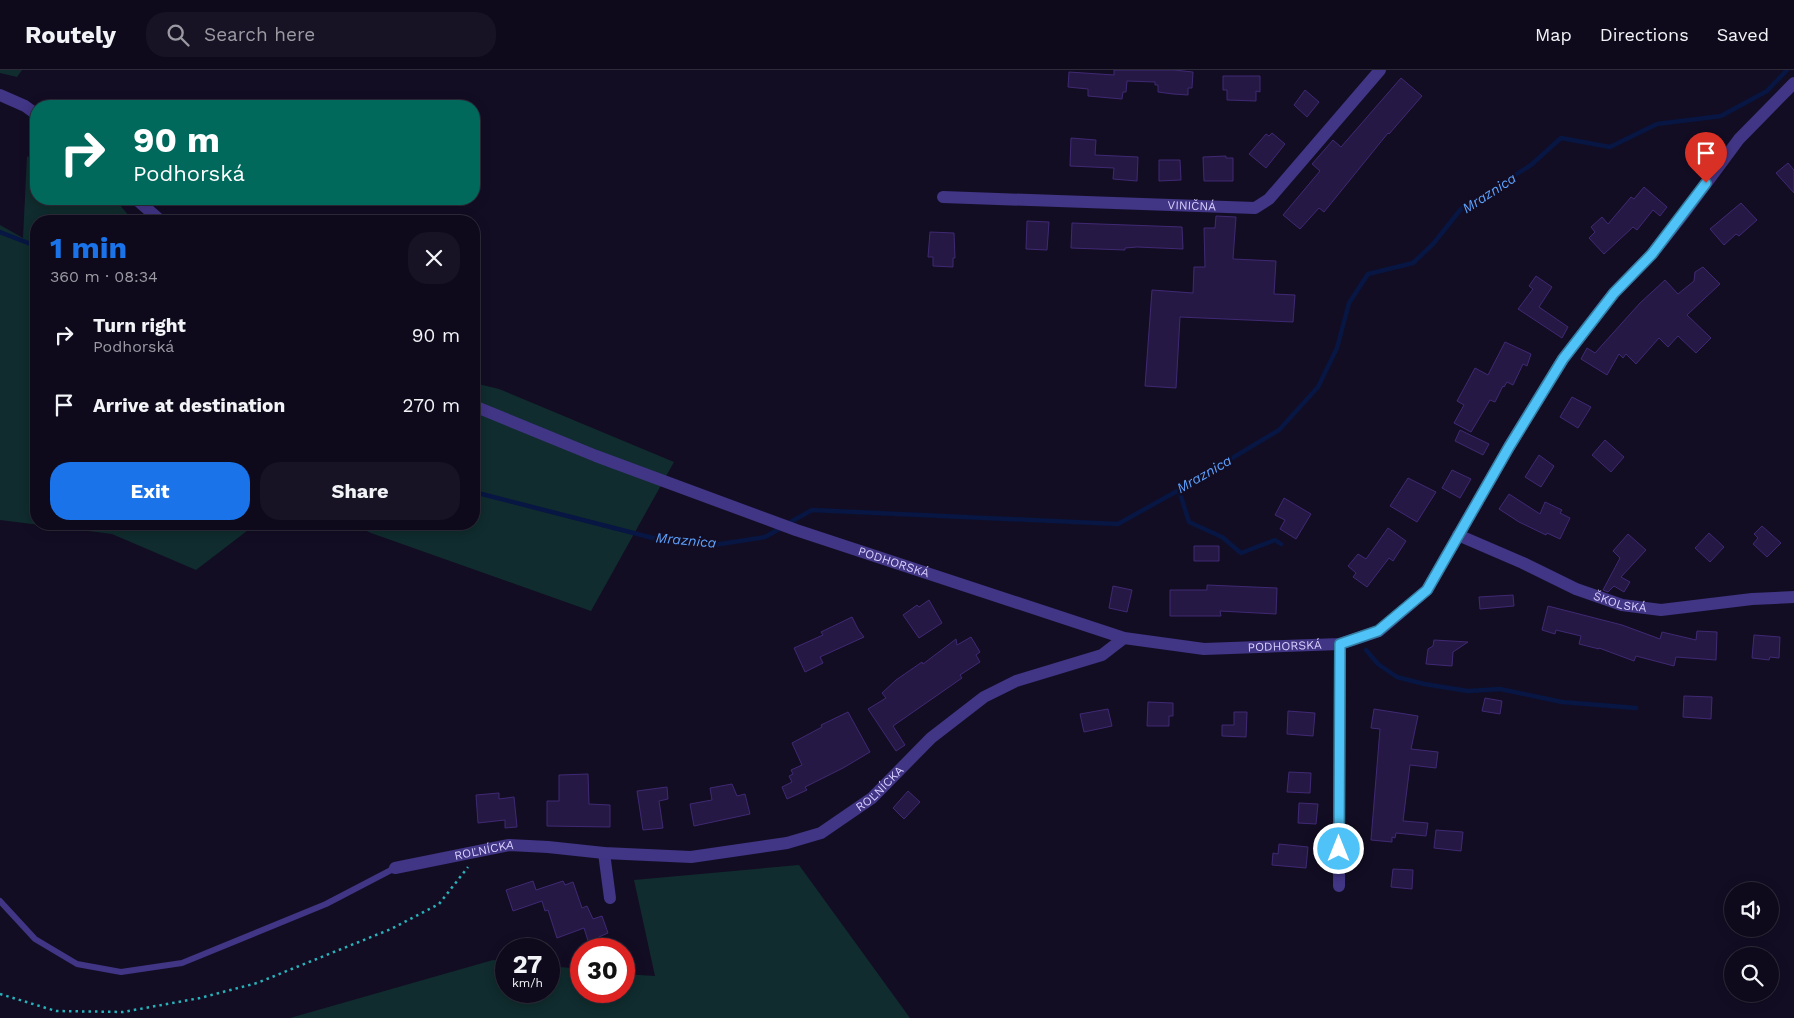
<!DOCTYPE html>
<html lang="en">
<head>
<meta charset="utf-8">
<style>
	:root { --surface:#0e0a1b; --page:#171324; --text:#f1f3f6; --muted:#9b9aa3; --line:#2e2b3a; --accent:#1a73e8 }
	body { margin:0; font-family:"Work Sans",sans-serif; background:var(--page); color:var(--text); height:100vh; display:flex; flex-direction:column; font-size:19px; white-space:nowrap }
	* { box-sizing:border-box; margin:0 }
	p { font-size:16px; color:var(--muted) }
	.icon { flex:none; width:28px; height:28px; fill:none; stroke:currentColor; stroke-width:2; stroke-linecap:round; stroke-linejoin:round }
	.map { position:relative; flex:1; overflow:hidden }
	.sheet { position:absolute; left:30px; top:145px; width:450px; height:315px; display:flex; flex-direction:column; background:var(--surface); border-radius:20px; box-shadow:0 2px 12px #0003,0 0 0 1px var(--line) }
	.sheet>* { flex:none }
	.hud { position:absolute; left:30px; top:30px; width:450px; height:105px; border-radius:20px; box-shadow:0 2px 12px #0003,0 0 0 1px var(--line); background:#00695c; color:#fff; overflow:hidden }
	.tools { position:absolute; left:1724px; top:812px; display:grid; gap:10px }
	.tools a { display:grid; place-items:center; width:55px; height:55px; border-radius:50%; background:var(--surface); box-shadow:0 2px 12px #0003,0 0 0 1px var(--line); font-size:25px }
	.speed { position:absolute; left:495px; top:868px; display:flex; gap:10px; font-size:25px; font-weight:700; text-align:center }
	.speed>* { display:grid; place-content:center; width:65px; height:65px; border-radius:50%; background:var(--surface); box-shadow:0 2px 12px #0003,0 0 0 1px var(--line); line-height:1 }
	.speed small { font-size:12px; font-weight:400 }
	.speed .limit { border:8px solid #d22; background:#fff; color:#111 }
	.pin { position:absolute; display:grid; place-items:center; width:42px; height:42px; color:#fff; margin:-51px -21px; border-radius:50% 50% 50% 0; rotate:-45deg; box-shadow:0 0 5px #0007 }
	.pin .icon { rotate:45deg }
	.me { position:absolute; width:55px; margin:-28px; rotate:0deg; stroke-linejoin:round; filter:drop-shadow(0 0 4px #0008) }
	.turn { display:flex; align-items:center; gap:18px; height:105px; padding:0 20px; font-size:22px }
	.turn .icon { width:65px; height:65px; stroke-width:2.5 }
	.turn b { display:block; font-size:35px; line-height:42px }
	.round { display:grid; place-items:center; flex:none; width:52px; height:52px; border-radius:20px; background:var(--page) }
	.summary { display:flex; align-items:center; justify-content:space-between; height:85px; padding:0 20px }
	h1 { font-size:30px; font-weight:700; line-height:38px; color:var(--accent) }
	.cta { display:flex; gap:10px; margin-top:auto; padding:10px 20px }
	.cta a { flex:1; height:58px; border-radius:20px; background:var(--accent); color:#fff; font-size:20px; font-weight:700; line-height:58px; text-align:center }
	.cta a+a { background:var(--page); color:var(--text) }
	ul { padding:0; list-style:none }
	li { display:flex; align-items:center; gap:15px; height:70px; padding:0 20px }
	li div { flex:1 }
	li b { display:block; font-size:19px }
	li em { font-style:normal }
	header { display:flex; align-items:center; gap:30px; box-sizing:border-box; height:70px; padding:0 25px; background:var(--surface); border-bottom:1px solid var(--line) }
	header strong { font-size:24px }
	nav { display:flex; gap:28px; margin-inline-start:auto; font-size:18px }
	.search { width:350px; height:45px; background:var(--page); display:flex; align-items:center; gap:12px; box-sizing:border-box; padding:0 18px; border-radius:20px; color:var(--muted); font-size:19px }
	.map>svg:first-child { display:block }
	.green { fill:#102c2e }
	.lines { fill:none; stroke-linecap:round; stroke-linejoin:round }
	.stream { stroke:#071642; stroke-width:4.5 }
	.building { fill:#261845; stroke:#3f2973 }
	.path { stroke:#28b3ba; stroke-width:2.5; stroke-dasharray:2.5 4; stroke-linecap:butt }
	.service { stroke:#413585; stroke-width:6 }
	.minor { stroke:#413585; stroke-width:12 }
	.tertiary { stroke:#413585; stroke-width:12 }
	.route-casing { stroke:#337fa1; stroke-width:12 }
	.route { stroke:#4fc3f7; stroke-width:9 }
	.labels { text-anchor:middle; stroke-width:5; stroke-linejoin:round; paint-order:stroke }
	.street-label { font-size:12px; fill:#dacfff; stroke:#130d24 }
	.water-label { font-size:14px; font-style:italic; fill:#5da3ff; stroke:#130d24 }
</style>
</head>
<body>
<header>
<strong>Routely</strong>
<div class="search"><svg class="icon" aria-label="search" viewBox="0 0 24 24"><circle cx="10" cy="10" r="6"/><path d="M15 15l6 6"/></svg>Search here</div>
<nav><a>Map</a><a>Directions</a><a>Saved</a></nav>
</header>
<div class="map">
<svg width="1794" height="948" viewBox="0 0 1794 948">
	<rect width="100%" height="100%" fill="#130d24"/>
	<path class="green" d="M0 0H22L17 7 0 3Z
		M27 86 36 91V129H108L120 135 133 151H36V454H256L196 500 112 464 0 450V155L23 168Z
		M474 313 499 319 674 392 591 541 371 463 352 454H474Z
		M799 795 910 948H290L493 890 506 891V921H549V896L581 899V921H624V904L655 906 634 810Z"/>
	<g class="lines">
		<path class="stream" d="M0 162 36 176
			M1179 420 1189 452 1222 467 1241 483 1275 470 1281 474
			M474 422 653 468 714 475 765 467 781 458
			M787 454 812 440 1118 454 1179 420 1279 360 1318 317 1337 278 1349 233 1368 204 1413 193 1433 174 1461 139 1531 95 1561 68 1610 77 1657 54 1721 46 1767 21 1787 0
			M1366 580 1378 594 1397 607 1424 614 1468 621 1500 619 1562 632 1636 638"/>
	</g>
	<path class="building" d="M1114 0H1174L1193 2 1192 18H1188V25L1173 24 1158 22V15H1155V12L1127 11 1126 22H1123L1122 29 1088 26V19L1068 17 1069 2 1114 5Z
		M1223 6H1260V22L1256 21V31L1227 30V20H1223Z
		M1401 8 1422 26 1389 64 1388 63 1324 142 1319 138 1300 159 1283 145 1320 101 1312 94 1333 70 1341 77Z
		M1305 20 1319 32 1307 47 1294 35Z
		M1272 63 1285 74 1266 98 1249 84 1266 64 1269 66Z
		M1071 68 1096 70 1095 85 1138 87 1137 111 1113 109 1114 98 1070 96Z
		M1226 86V88H1233V111H1204L1203 87Z
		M1159 90H1180L1181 110 1159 111Z
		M1788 93 1794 100V123L1776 103Z
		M1644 117 1667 137 1660 146 1653 140 1637 160 1633 157 1604 184 1589 168 1595 162 1591 157 1602 147 1608 154 1631 127 1634 129Z
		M1741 133 1757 150 1739 166 1736 164 1724 175 1710 159Z
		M1216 146 1236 147 1233 189 1276 191 1274 224 1295 225 1293 252 1180 247 1176 318 1145 316 1152 220 1193 223 1194 197H1205L1204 158H1215Z
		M1027 151 1049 152 1047 180 1026 179Z
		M1072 153 1182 157 1183 179 1137 177 1125 178V180L1071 178Z
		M930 162 954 163 955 188H953V197L933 196V187H928Z
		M1703 197 1720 214 1687 245 1711 268 1696 283 1678 266 1668 277 1659 268 1636 294 1626 284 1623 288 1619 284 1607 305 1581 289 1587 278 1595 283 1640 233 1665 210 1678 224 1694 211 1695 202Z
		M1536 206 1552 217 1539 237 1568 257 1562 268 1518 239 1533 219 1529 216Z
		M1505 272 1531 284 1527 296 1523 294 1513 315 1507 312 1504 317 1503 316 1495 332 1490 330 1471 362 1454 353 1464 335 1457 331 1475 298 1488 305Z
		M1572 327 1591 337 1578 358 1560 347Z
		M1460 360 1489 374 1483 385 1455 371Z
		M1605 370 1624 387 1611 402 1592 385Z
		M1539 385 1554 396 1541 417 1525 407Z
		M1452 400 1471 409 1460 428 1442 418Z
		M1408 408 1436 422 1417 452 1390 436Z
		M1509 424 1540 444 1545 432 1562 440 1560 443 1570 448 1560 469 1547 463 1546 465 1519 452 1499 439Z
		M1284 428 1311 444 1296 469 1280 459 1285 450 1275 445Z
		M1762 456 1781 473 1767 487 1753 474 1758 468 1754 464Z
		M1388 458 1406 471 1393 491 1389 488 1367 517 1353 507 1356 503 1348 496 1358 484 1366 489Z
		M1709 463 1724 477 1710 492 1695 478Z
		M1628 464 1646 480 1621 507 1630 512 1624 522 1614 516 1608 522 1603 520 1620 488 1613 481Z
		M1194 476H1219V491H1194Z
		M1207 515 1277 518 1276 544 1220 541 1221 546H1170V520H1207Z
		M1113 516 1132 520 1127 542 1109 538Z
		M1513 525 1514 536 1480 539 1479 527Z
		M929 530 942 553 919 568 903 545 917 535 919 537Z
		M1548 536 1622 555 1660 569 1662 562 1696 570 1697 561 1717 562 1716 590 1676 587 1674 596 1636 586 1634 591 1599 578V579L1579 574 1581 566 1556 560 1555 564 1542 560Z
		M852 547 858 559 864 567 820 587 823 593 805 602 794 578 823 565 821 562Z
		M1754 565 1780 567 1779 588 1770 587 1769 590 1752 588Z
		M971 567 980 582 976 585 980 592 960 605 962 608 893 656 905 675 896 681 868 639 886 628 882 623 896 610 922 592 923 594 956 569 957 575Z
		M1434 570 1468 572 1453 582 1452 596 1426 594 1428 579 1433 576Z
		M1684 626 1712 627 1711 649 1683 647Z
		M1485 628 1502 631 1500 644 1482 641Z
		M1148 632 1173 633V646H1169V656H1147Z
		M1108 639 1112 656 1084 662 1080 644Z
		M1374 639 1418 646 1411 679 1438 682 1436 698 1410 695 1403 751 1428 753 1426 766 1396 763 1395 768 1392 767V772L1371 770 1380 659 1371 658Z
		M1288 641 1315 643 1313 666 1287 664Z
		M848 642 870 682 843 698 805 717 807 720 787 729 782 717 792 712 789 706 793 704 791 700 802 695 792 673 822 657 821 655Z
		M1234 642H1247L1246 667 1222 666V655H1234Z
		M1289 702 1311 703 1310 723 1287 722Z
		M588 704 589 734 610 735V757L547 756V731H559V705Z
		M732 714 737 726 745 724 750 744 694 756 690 734 712 730 710 718Z
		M667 717 668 729 659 731 663 758 643 760 637 721Z
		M908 721 920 732 904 749 893 738Z
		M499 723V729L514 727 517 757 505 758V750L478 753 476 725Z
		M1299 733 1318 734 1316 754 1298 753Z
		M1436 760 1463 762 1461 781 1434 778Z
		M1279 774 1308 777 1306 798 1272 795 1273 783 1278 784Z
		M1393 799 1413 800 1412 819 1391 817Z
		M533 811 536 820 563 811 565 815 573 812 582 838 587 836 593 849 602 846 608 863 599 867 601 873 590 877 584 858 557 868 548 840 545 841 542 831 513 841 506 820Z"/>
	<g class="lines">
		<path class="path" d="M0 924 56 941 123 942 200 928 257 913 391 859 439 834 468 797"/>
		<path class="service" d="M0 831 35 869 77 894 121 902 182 893 326 834 395 798"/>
		<g class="minor">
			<path id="s1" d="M943 127 1255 138 1269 129 1380 0"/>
			<path id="s2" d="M1458 465 1523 493 1576 519 1622 535 1661 540 1752 529 1794 527"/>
			<path d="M604 783 610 828"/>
			<path id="s3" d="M395 798 509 775 548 777 604 783 691 787 787 773 821 763 872 728 931 668 984 627 1016 611 1102 585 1124 568"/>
			<path d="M1339 816 1340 574"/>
		</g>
		<g class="tertiary">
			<path d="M0 25 25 36 36 44"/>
			<path d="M136 129 161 151"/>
			<path id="s4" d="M474 336 596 386 796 460 1124 568 1204 579 1340 574 1379 561 1427 520 1509 377 1563 289 1614 223 1652 184 1685 142 1739 69 1794 13"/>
		</g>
	</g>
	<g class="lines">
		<g class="route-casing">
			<path id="route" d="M1339 779 1340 574 1378 561 1427 520 1509 377 1563 289 1614 223 1652 184 1706 113"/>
		</g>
		<use href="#route" class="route"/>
	</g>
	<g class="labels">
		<g class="street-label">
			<text dy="4" stroke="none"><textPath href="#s1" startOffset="249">VINIČNÁ</textPath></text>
			<text dy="4" stroke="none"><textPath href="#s4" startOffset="448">PODHORSKÁ</textPath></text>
			<text dy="4" stroke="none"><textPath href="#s2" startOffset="176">ŠKOLSKÁ</textPath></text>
			<text dy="4" stroke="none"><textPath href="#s4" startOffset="852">PODHORSKÁ</textPath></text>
			<text dy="4" stroke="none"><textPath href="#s3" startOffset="505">ROĽNÍCKA</textPath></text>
			<text dy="4" stroke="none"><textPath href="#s3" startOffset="91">ROĽNÍCKA</textPath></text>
		</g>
		<g class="water-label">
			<text transform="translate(1489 123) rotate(-33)" y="5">Mraznica</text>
			<text transform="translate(1204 404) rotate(-30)" y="5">Mraznica</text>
			<text transform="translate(686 470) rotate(5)" y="5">Mraznica</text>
		</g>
	</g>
</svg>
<div class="tools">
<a><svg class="icon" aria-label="sound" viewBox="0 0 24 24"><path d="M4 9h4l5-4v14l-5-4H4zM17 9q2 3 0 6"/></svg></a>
<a><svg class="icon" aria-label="search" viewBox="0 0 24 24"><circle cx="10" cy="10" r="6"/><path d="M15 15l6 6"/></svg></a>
</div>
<div class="speed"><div>27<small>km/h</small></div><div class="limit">30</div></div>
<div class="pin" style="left:1706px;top:113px;background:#d93025"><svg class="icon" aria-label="arrive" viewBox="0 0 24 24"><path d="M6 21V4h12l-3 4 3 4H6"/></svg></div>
<svg class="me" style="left:1339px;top:779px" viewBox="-20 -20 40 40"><circle r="17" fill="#4fc3f7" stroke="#fff" stroke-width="3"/><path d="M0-11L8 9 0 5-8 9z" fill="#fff"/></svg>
<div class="hud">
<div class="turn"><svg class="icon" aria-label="right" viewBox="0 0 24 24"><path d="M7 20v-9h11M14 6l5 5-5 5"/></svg><div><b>90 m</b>Podhorská</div></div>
</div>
<section class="sheet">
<div class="summary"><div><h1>1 min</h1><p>360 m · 08:34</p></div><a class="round"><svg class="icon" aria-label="close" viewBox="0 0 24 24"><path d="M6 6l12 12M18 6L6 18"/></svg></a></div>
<ul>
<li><svg class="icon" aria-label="right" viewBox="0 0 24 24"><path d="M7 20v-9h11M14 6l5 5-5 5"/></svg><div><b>Turn right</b><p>Podhorská</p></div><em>90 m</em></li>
<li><svg class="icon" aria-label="arrive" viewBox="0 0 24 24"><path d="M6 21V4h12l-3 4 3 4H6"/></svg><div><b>Arrive at destination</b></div><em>270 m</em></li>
</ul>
<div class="cta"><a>Exit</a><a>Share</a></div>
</section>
</div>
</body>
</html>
